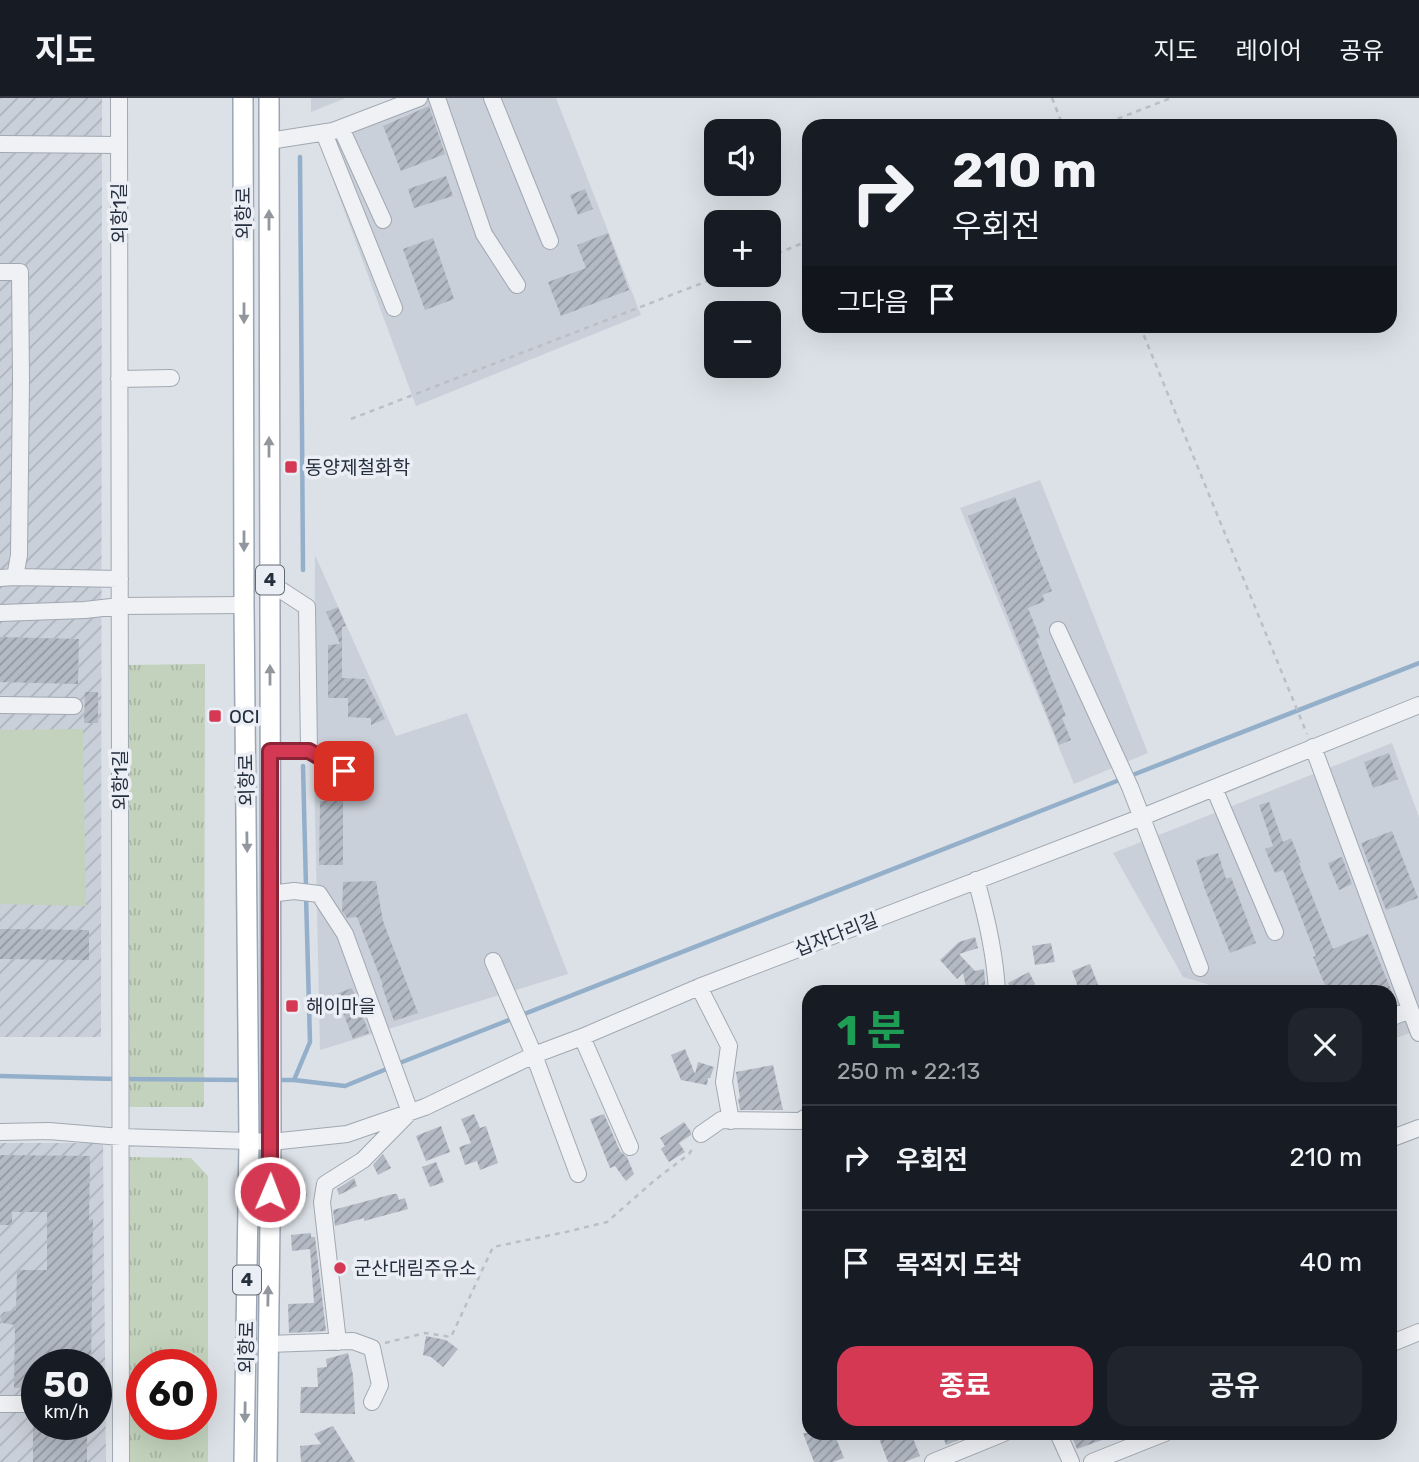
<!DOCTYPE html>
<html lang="ko">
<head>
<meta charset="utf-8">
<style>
	:root { --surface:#171b24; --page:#20242c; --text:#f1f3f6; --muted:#9ea1a6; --line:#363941; --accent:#d53853 }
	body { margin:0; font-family:Rubik,"Noto Sans KR",sans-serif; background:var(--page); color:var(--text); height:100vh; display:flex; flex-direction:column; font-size:26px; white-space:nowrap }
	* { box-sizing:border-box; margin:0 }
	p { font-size:23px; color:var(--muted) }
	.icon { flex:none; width:38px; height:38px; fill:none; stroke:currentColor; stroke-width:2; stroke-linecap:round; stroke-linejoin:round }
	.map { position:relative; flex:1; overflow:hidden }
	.panel { position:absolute; left:802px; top:887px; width:595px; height:455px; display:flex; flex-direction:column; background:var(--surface); border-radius:21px; box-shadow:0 7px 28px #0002 }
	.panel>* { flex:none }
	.banner { position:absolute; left:802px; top:21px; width:595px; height:214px; border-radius:21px; box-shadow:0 7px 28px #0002; background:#171b24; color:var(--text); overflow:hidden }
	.buttons { position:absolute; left:704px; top:21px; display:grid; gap:14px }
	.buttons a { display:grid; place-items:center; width:77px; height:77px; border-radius:14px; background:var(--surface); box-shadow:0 7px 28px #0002; font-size:35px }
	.speed { position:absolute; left:21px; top:1251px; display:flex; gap:14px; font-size:35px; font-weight:700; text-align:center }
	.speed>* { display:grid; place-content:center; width:91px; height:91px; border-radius:50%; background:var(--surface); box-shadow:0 7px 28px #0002; line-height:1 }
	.speed small { font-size:18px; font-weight:400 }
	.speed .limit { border:10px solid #d22; background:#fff; color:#111 }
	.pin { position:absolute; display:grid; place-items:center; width:60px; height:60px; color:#fff; margin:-30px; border-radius:14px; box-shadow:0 4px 10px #0006 }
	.me { position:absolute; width:77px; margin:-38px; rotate:1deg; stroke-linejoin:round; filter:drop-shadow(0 0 5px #0008) }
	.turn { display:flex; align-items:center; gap:24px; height:147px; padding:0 35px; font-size:32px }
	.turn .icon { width:91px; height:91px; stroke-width:2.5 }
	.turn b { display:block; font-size:49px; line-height:60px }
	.then { display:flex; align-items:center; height:66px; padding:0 35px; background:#0003; gap:14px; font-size:26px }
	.round { display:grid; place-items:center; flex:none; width:74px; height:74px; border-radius:21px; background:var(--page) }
	.headline { display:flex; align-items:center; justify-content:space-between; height:119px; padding:0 35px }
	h1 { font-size:42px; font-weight:700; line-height:52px; color:#1e9e55 }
	.button { display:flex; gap:14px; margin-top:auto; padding:14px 35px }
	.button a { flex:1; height:80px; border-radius:21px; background:var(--accent); color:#fff; font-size:28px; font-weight:700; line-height:80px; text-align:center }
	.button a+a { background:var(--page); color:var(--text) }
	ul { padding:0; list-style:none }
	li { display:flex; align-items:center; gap:21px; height:105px; padding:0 35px; border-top:2px solid var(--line) }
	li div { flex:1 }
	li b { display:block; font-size:26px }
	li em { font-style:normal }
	header { display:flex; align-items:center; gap:42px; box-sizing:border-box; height:98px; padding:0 35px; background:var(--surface); border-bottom:2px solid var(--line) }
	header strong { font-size:33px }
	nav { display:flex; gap:38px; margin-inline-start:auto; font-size:24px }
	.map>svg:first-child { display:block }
	.built { fill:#cad0d9 }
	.industrial { fill:url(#industrial-furrows); fill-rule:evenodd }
	.grass { fill:url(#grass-tufts); fill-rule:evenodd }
	.garden { fill:#c2d2bc }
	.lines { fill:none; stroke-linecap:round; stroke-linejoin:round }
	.stream { stroke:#94afca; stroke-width:4.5 }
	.building { fill:url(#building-hatch) }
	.minor-casing { stroke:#a1a8b1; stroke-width:18 }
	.major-casing { stroke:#9ba5b3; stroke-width:22 }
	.path { stroke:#babfc5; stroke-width:2.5; stroke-dasharray:5 5; stroke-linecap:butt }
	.minor { stroke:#eff1f5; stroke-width:16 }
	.major { stroke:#fff; stroke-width:19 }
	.oneway { fill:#92979e }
	.route-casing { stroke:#8a2436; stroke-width:18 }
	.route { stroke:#d53853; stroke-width:12 }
	.poi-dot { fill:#d53853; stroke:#ebeff5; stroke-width:2.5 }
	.labels { text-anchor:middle; stroke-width:7; stroke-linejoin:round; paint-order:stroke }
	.shield { fill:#ebeff5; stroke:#606975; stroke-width:2 }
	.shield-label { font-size:18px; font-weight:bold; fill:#252f3e }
	.street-label { font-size:19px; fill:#252f3e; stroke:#ebeff5 }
	.poi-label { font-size:19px; fill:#252f3e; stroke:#ebeff5; text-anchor:start }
</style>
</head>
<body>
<header>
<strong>지도</strong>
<nav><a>지도</a><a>레이어</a><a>공유</a></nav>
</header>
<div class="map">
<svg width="1419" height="1364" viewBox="0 0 1419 1364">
	<defs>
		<pattern id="industrial-furrows" width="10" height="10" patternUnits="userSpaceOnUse" patternTransform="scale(1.75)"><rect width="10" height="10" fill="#cad0d9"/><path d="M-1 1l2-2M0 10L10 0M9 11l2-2" fill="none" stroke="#adb3bb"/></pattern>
		<pattern id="grass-tufts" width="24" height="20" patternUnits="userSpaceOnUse" patternTransform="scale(1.75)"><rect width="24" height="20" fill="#c2d2bc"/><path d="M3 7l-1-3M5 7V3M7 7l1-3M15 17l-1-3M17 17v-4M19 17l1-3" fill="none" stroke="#a7b5a3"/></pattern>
		<pattern id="building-hatch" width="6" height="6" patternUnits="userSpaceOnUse" patternTransform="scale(1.75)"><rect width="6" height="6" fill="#b3bac4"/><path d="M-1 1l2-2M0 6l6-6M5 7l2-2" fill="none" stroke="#9198a1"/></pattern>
	</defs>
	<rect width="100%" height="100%" fill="#dce1e7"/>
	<path class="built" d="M311 0H346L311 14Z
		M418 0H556L641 217 416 308 322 52Z
		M1040 382 1148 655 1074 686 960 410Z
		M315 457 396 638 467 615 568 876 320 952 314 671Z
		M1392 645 1419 719V932L1390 942V894H1228L1227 892 1183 879 1113 755Z"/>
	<path class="industrial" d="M0 0H102L101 939H0Z
		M0 1045H103L106 1364H0ZM37 1267H96V1326H37Z"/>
	<path class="grass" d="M205 566 204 1009H129L128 567Z
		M128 1059 191 1060 208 1078V1364H129ZM142 1267H201V1326H142Z"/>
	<path class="garden" d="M83 631 86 808 0 806V632Z"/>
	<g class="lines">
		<path class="stream" d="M300 59 303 472
			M303 668 306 789
			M1130 678 1419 565
			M397 966 1122 681
			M0 978 116 981
			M125 981 242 982
			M275 982H294L345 988 389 970
			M294 982 310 944 306 798"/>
	</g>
	<path class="building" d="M429 8 445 56 401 73 383 28Z
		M446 78 453 98 414 110 408 91Z
		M585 91 593 111 578 117 570 97Z
		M608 135 629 192 561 218 548 184 586 170 577 147Z
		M433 140 454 201 425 212 403 151Z
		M1015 399 1052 493 1042 497 1045 503 1028 510 1040 540 1036 541 1066 618 1062 620 1071 642 1059 647 968 418Z
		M338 509 346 528 342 529V580L365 581 385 621 371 627V620L348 619V600H328V547L340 546 326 514Z
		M0 539 79 541 78 586 0 584Z
		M85 594H98V625H84Z
		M1389 655 1398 681 1373 690 1364 664Z
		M320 703H343V767H319Z
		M1269 704 1283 744 1291 740 1301 765H1299L1333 851 1368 836 1392 894H1328L1313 859 1316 858 1283 772 1275 775 1265 751 1273 748 1259 707Z
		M1392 733 1418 800 1386 812 1361 745Z
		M1218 755 1226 781 1231 779 1256 845 1230 855 1204 789 1196 762Z
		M1342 759 1352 786 1339 792 1328 765Z
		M376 783 383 823 418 915 394 923 382 888 383 887 357 819 347 820 342 813 343 784Z
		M0 831 89 832V862L0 861Z
		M975 839 978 850 959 856 975 873 984 871 986 894H967L963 875 957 881 940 862 959 844Z
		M1051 845 1055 864 1035 867 1032 848Z
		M1090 866 1101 894H1080L1072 873Z
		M1029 874 1035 886 1020 894H1013L1008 885Z
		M352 890 369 935 353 941 336 896Z
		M685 951 695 976 698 964 714 969 710 980H708L707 987 681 982 671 957Z
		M773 967 783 1012H740L738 1001 740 1000 736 974Z
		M474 1016 480 1030 486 1028 498 1065 480 1072 477 1063 465 1067 459 1049 471 1045 461 1021Z
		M604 1016 620 1053 627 1059 634 1076 626 1083 615 1068 610 1070 590 1021Z
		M684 1024 691 1034V1037L679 1045 685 1054 669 1064 661 1051 665 1048 660 1040Z
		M441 1028 450 1054 426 1063 416 1038Z
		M383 1056 391 1070 378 1077 373 1067Z
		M0 1057 90 1058 89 1122 93 1121 91 1267H37V1290H14L15 1227 3 1225 0 1220 1 1217 4 1214 16 1212 17 1172H47V1114H12V1127H0Z
		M436 1064 444 1084 430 1089 422 1069Z
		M304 1080 307 1098 302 1100 301 1112 286 1119 285 1095 287 1087 293 1082Z
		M354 1080 357 1088 339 1097 337 1091Z
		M393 1096H397L399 1102 405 1100 408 1111 364 1123V1120L335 1128 333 1112Z
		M311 1135V1139H315L326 1233 289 1235 288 1206 314 1205 310 1151 292 1153 291 1137Z
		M426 1238 446 1242 458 1251 443 1269 431 1259 423 1257Z
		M348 1255 353 1277 355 1316 300 1315 301 1289H318L317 1270 327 1269 326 1261Z
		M33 1326H87V1364H33Z
		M333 1328 355 1364H301L300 1348 321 1346 314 1336Z
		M803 1335H834L844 1360 833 1364H814Z
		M877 1335H911L920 1358 904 1364H888Z
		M953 1335H976L946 1347 943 1339Z
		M1083 1335H1116V1337L1077 1351 1072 1339Z"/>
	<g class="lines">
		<g class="minor-casing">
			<path id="minor" d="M119 0 121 1364
				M437 0 484 136 517 187
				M492 0 550 143
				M341 30 383 122
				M324 35 394 210
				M269 43 333 33 419 0
				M0 46 119 47
				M0 174H20L21 282 19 457 15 479 0 480
				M119 281 171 280
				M15 479 120 481
				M270 485 307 509 309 653
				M0 515 85 512 120 508 244 507
				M1058 532 1130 689 1200 870
				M0 607 74 608
				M1313 649 1419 935
				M270 653H309L362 683
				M1214 690 1275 834
				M976 782C987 820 995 855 997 894
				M270 796 294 793 319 796 345 836 410 1014 363 1062 325 1086 322 1104 338 1244
				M493 863 534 957 578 1076
				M699 889 729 948 724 984 731 1023
				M1390 920 1410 912
				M582 939 630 1049
				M0 1034 49 1033 121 1039 249 1043 271 1044 347 1036 425 1009 534 957 582 939 699 889 1142 719 1419 607
				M701 1036 721 1022 800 1023 808 1018
				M1390 1041 1419 1030
				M268 1246 353 1243 372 1250 380 1287 372 1304
				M1390 1246 1419 1234
				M0 1306H37
				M1058 1335 1071 1364
				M933 1364 1004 1335
				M1092 1364 1165 1335"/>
		</g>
		<g class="major-casing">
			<path id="major" d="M243 0 244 507 249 1043 244 1364
				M267 1364 271 1044 269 0"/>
		</g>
		<path class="path" d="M1052 0 1063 28
			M1099 28 1171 0
			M768 159 808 143
			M1140 228 1307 636
			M351 321 723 177
			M385 1245 425 1235 451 1239 493 1149 566 1134 607 1124 655 1082 689 1056 694 1048"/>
		<use href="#minor" class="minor"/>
		<use href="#major" class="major"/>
	</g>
	<defs><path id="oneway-solid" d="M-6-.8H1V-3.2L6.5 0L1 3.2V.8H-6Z" transform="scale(1.75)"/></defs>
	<g class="oneway">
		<use href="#oneway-solid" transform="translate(269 122) rotate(-90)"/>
		<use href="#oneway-solid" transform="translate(244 215) rotate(90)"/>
		<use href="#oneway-solid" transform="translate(269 349) rotate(-90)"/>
		<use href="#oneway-solid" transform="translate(244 443) rotate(90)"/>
		<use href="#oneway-solid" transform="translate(270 577) rotate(-90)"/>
		<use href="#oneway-solid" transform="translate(247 744) rotate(89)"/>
		<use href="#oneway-solid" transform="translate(268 1198) rotate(-89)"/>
		<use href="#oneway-solid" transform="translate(245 1314) rotate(91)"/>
	</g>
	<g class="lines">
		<g class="route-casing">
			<path id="route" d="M270 1094V653H309L344 673"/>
		</g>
		<use href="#route" class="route"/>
	</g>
	<g class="poi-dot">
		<rect x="284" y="362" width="14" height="14" rx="3.5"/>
		<rect x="208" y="611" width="14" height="14" rx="3.5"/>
		<rect x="285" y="901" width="14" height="14" rx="3.5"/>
		<circle cx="340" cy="1170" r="7"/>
	</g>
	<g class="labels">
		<g class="shield">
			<rect x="256" y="467.5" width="28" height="29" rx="5"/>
			<rect x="233" y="1167.5" width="28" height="29" rx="5"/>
		</g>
		<g class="shield-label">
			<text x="270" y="488">4</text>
			<text x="247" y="1188">4</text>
		</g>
		<g class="street-label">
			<text transform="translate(119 115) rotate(-90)" y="7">외항1길</text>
			<text transform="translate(243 115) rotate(-90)" y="7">외항로</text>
			<text transform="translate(120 682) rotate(-90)" y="7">외항1길</text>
			<text transform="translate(246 682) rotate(-91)" y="7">외항로</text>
			<text transform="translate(836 836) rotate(-21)" y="7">십자다리길</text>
			<text transform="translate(246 1249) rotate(-89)" y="7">외항로</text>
		</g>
		<g class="poi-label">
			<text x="305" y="376">동양제철화학</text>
			<text x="229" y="625">OCI</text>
			<text x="306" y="915">해이마을</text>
			<text x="354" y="1177">군산대림주유소</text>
		</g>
	</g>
</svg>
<div class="buttons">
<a><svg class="icon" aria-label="sound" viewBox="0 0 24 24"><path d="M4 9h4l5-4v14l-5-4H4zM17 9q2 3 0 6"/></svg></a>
<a>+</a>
<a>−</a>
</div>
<div class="speed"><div>50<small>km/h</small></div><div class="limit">60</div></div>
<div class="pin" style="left:344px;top:673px;background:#d93025"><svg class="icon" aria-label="arrive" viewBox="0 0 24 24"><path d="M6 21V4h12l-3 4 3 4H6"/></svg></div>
<svg class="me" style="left:270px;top:1094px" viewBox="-20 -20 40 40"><circle r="17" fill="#d53853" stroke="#fff" stroke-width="3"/><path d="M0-11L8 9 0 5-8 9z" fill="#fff"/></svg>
<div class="banner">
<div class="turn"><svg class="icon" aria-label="right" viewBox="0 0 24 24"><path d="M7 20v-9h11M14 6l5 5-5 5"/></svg><div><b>210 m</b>우회전</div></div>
<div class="then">그다음<svg class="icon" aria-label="arrive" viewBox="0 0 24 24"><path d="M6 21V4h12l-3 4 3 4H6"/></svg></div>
</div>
<section class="panel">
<div class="headline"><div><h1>1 분</h1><p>250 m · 22:13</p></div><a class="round"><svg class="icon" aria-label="close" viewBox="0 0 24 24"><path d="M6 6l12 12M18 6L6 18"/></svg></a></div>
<ul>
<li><svg class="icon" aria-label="right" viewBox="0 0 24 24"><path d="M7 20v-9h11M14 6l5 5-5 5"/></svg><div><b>우회전</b></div><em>210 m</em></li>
<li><svg class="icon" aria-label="arrive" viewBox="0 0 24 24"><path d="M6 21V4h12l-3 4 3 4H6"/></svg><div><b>목적지 도착</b></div><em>40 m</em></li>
</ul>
<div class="button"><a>종료</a><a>공유</a></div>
</section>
</div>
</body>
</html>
